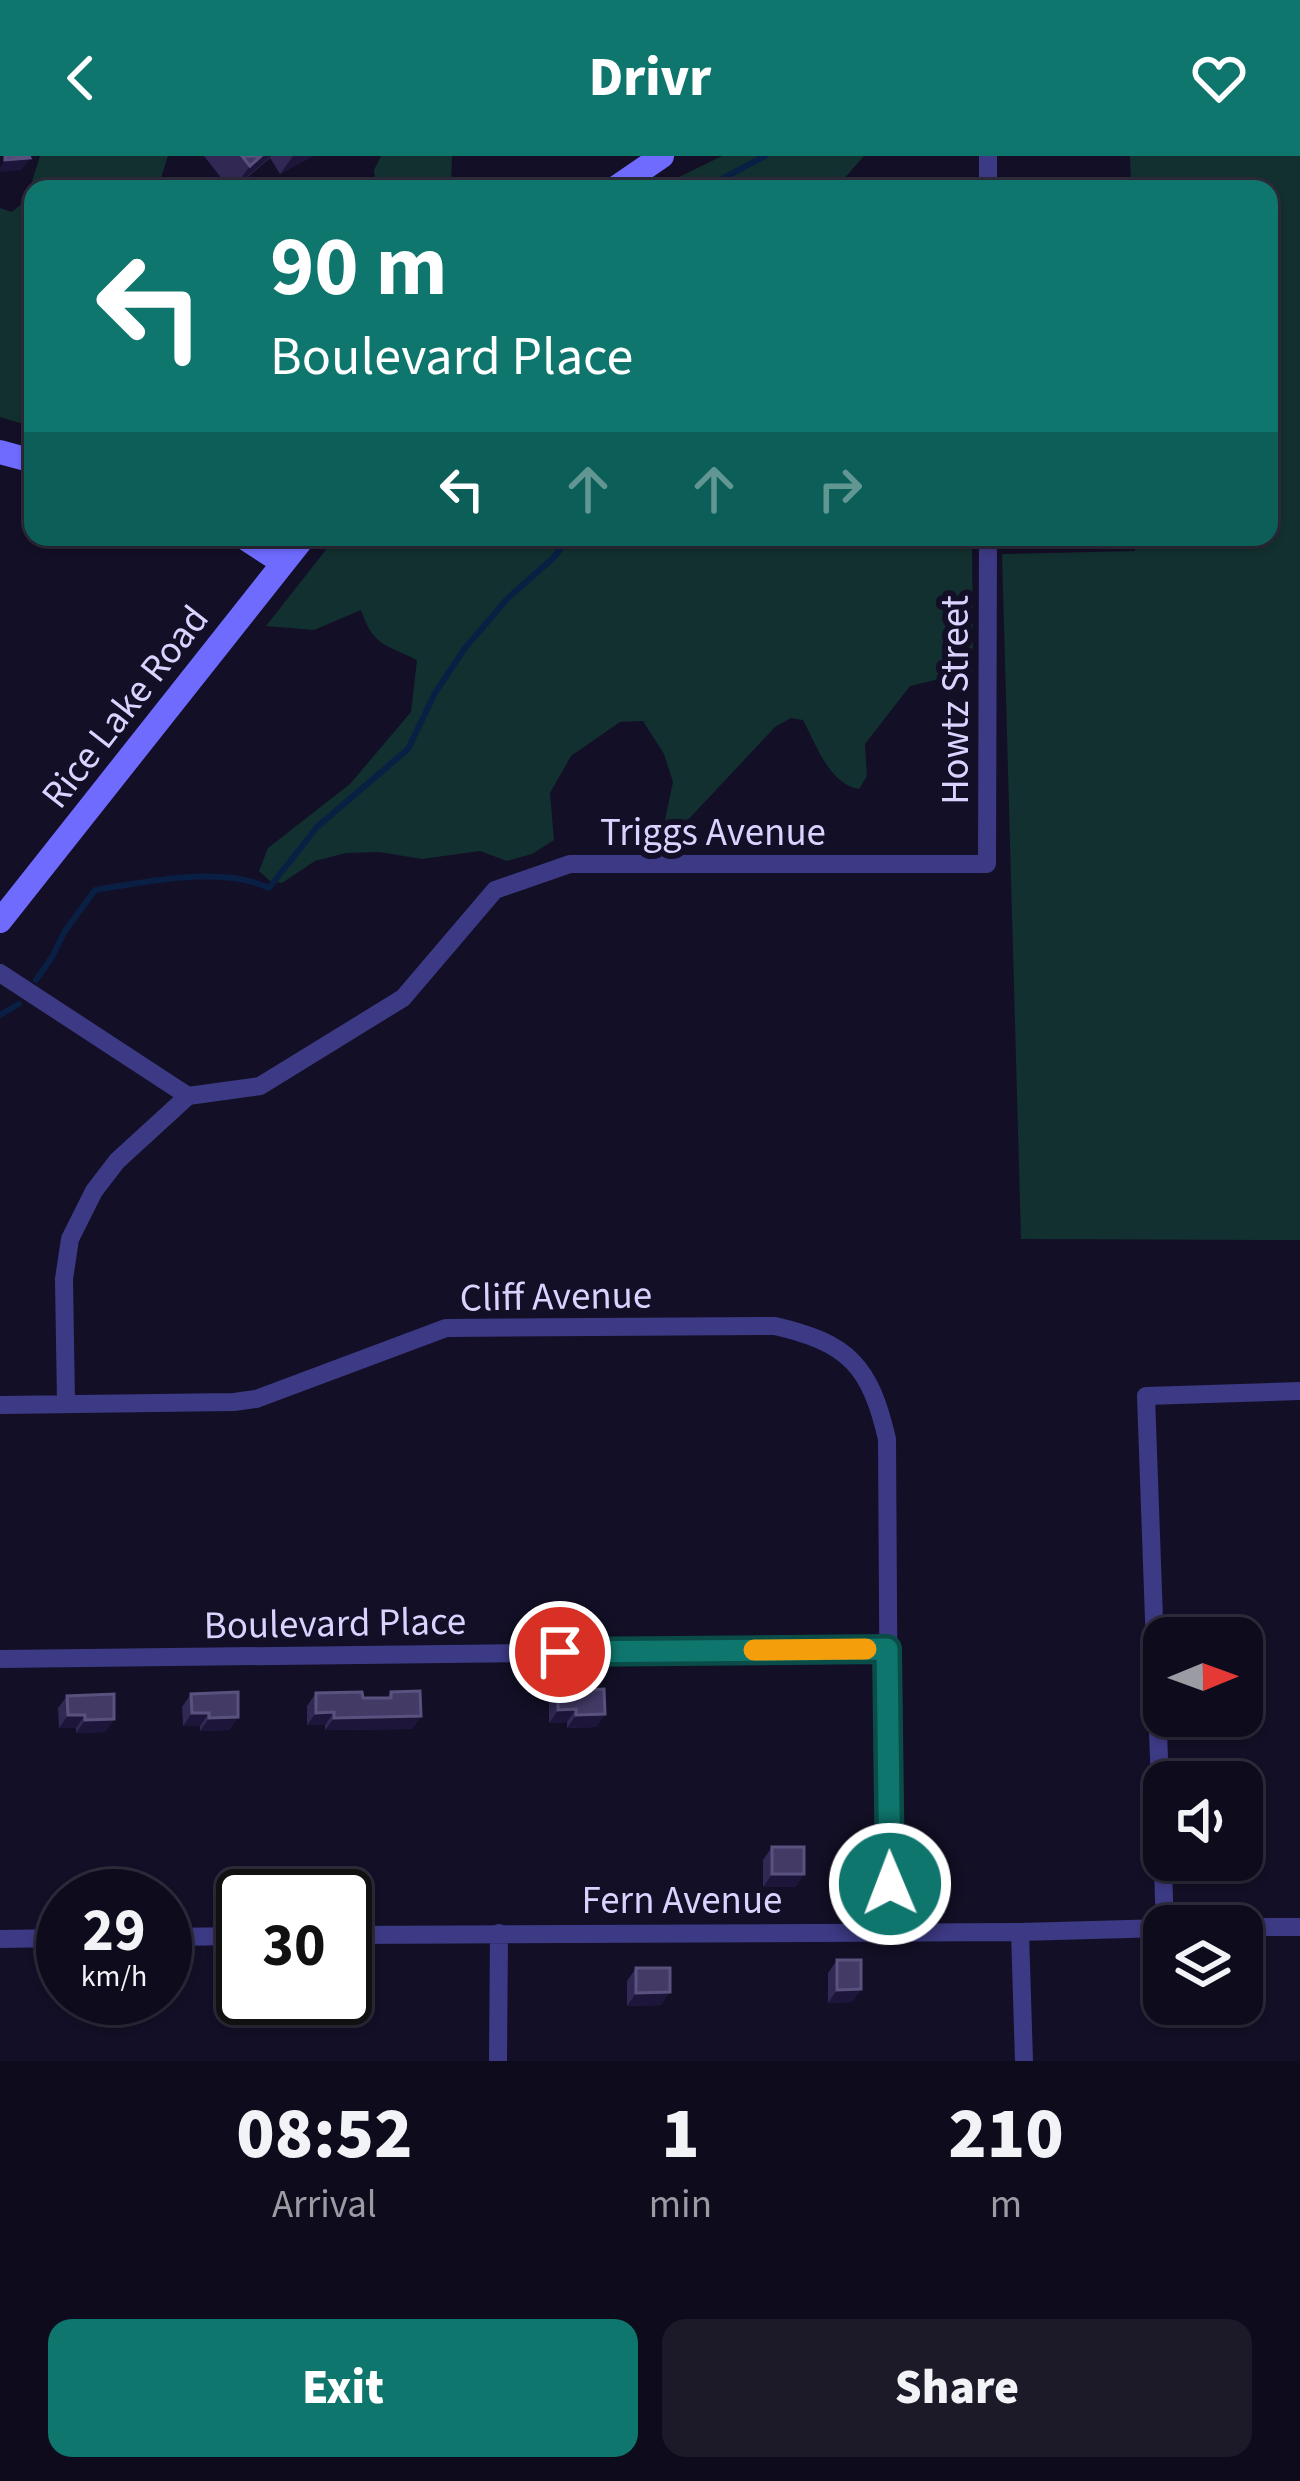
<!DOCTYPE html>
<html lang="en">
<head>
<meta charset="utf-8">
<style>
	:root { --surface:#0e0b1c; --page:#1c1929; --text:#f1f3f6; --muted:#9b9ba3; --line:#2e2b3b; --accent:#0f766e }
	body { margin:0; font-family:"Source Sans 3",sans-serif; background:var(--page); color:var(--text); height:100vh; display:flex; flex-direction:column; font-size:45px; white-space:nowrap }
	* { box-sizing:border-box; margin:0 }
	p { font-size:39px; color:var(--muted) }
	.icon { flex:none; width:66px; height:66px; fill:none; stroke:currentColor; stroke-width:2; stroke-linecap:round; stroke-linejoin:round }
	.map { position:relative; height:1905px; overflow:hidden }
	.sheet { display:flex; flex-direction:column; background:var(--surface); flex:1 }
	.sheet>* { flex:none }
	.banner { position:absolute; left:24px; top:24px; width:1254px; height:366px; border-radius:24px; box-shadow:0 3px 9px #0004,0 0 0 3px var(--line); background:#0f766e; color:#fff; overflow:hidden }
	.needle { width:78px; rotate:89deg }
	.controls { position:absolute; left:1143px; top:1461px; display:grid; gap:24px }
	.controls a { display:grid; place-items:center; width:120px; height:120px; border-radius:24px; background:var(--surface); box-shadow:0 3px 9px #0004,0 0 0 3px var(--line); font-size:60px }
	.speed { position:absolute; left:36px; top:1713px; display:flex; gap:24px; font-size:60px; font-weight:700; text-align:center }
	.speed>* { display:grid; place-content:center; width:156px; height:156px; border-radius:50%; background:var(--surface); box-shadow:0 3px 9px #0004,0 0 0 3px var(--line); line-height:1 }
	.speed small { font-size:30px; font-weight:400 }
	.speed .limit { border:6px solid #111; border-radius:18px; background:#fff; color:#111 }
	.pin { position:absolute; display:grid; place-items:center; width:102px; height:102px; color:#fff; margin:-51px; border:6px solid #fff; border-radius:50%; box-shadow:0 3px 12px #0007 }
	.me { position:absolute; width:132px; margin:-66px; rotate:359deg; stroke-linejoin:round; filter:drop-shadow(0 0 9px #0008) }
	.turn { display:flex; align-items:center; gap:42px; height:252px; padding:0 48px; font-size:54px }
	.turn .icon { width:156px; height:156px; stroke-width:2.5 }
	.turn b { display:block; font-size:84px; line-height:102px }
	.lanes { display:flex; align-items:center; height:114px; padding:0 48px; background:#0003; justify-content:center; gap:60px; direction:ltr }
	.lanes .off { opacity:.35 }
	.eta { display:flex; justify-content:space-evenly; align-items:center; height:204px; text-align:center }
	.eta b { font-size:72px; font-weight:800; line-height:84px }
	.button { display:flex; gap:24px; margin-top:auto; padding:24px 48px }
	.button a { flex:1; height:138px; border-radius:24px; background:var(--accent); color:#fff; font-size:48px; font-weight:800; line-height:138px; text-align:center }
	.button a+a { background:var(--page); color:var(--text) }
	header { display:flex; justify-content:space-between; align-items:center; height:156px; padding:0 48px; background:var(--accent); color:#fff; font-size:54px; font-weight:800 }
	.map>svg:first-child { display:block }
	.green { fill:#12302f }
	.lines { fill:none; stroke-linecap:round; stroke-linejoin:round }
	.stream { stroke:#0a1f44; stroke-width:6 }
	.street { stroke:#3d3a85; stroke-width:18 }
	.secondary { stroke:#6f6bff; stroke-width:24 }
	.wall { fill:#312854 }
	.shaded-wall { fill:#1d163a }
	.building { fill:#433a66; stroke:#5a527e; stroke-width:3 }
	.route-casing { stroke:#0a4d48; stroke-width:30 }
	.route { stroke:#0f766e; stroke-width:21 }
	.slow { stroke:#f59e0b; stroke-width:21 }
	.labels { text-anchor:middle; stroke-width:12; stroke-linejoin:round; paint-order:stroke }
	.street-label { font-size:39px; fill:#d9d4ff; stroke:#130f26 }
</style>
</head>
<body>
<header><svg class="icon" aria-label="back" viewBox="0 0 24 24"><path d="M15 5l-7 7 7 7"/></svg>Drivr<svg class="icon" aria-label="heart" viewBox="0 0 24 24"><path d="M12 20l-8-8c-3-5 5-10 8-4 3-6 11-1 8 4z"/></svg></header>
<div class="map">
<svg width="1300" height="1905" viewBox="0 0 1300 1905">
	<rect width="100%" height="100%" fill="#130f26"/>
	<path class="green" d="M40 0H168L161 22 162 33H33V271L0 261V52L12 56 26 44Z
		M381 0H452L451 33H376L374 14Z
		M722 0H864L835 33H662L677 22Z
		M1130 0H1300V1084L1021 1083 1002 398 1135 395V381H1269V33H1131Z
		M336 381H972L973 515 910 530 865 588 867 620 859 633C829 628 816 588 803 564L791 562 775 571 686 666 674 670 664 668 673 626 664 598 643 565 620 566 571 600 550 637 554 684 532 698 507 705 480 695 422 703 379 696 346 697 315 705 282 727 270 725 259 715 268 692 350 628 411 556 417 504C385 488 373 490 361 454L314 474 266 470Z"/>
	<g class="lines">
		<path class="stream" d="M703 33 765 0
			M36 824 52 801 65 775 95 734C145 726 222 709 269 732L317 671 408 593 435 537 465 492 508 442 553 402 570 381
			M0 859 19 848"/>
		<path class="street" d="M988 33V0
			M0 817 188 940
			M66 1247 64 1123 70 1083 94 1035 117 1005 188 940 260 930 403 842 495 734 570 708H987L988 381
			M0 1249 234 1246 256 1243 446 1172 775 1170C849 1187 870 1210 887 1283L890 1775
			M0 1503 887 1493
			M1165 1770 1146 1240 1300 1235
			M1242 1771H1300
			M1020 1776 1024 1905
			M345 1779 1020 1776 1164 1772
			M165 1781 243 1780
			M0 1783 63 1782
			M498 1905 499 1777"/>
		<path class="secondary" d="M614 33 662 0
			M0 296 33 305
			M243 381 283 407
			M0 765 304 381"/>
	</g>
	<path class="wall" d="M204 0H313L280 18 270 2 234 33H230Z
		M558 1535 605 1558 596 1571 567 1572V1566L549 1567V1547Z
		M391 1536 421 1560 412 1573 325 1574V1569H307V1550L316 1537 363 1542H387Z
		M191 1538 238 1561 229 1574 200 1575V1570H183L182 1551Z
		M67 1540 114 1563 105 1576 76 1577V1572H59L58 1552Z
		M772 1691 804 1718 795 1731H763V1704Z
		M837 1804 861 1833 852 1846 828 1847V1817Z
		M636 1812 661 1849 627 1850V1825Z"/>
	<path class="shaded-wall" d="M261 0H271L233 33 250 10Z
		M293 0H313L280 18Z
		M30 2 21 14 0 16V11L5 4Z
		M576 1553 567 1566 549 1567 558 1554Z
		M334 1556 325 1569H307L316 1557Z
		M192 1557H209L200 1570H183Z
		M605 1558 596 1571 567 1572 576 1559Z
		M68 1559H85L76 1572H59Z
		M421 1560 412 1573 325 1574 334 1562Z
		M238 1561 229 1574 200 1575 209 1562Z
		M114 1563 105 1576 76 1577 85 1564Z
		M772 1718H804L795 1731H763Z
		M861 1833 852 1846 828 1847 837 1834Z
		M670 1836 661 1849 627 1850 636 1837Z"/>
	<path class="building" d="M5 0H29L30 2 5 4Z
		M242 0H261L250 10Z
		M604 1533 605 1558 576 1559V1553L558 1554V1535Z
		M420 1535 421 1560 334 1562V1556L316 1557V1537L362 1536 363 1542H391V1536Z
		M238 1536V1561L209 1562V1557H192L191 1538Z
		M114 1538V1563L85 1564V1559H68L67 1540Z
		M772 1691H804V1718H772Z
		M837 1804H861V1833L837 1834Z
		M636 1812H670V1836L636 1837Z"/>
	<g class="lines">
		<g class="route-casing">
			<path id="route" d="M560 1496 887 1493 890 1728"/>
		</g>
		<use href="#route" class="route"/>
		<path class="slow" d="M754 1494 866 1493"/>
	</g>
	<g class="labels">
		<g class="street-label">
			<text transform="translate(954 544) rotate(-90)" y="14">Howtz Street</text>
			<text transform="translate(124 550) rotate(-52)" y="14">Rice Lake Road</text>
			<text x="713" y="689">Triggs Avenue</text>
			<text transform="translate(556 1139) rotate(-1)" y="14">Cliff Avenue</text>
			<text transform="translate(335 1466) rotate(-1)" y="14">Boulevard Place</text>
			<text x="682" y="1757">Fern Avenue</text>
		</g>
	</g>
</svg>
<div class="controls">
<a><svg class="needle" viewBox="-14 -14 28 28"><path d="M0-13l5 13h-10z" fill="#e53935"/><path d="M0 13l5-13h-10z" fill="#9b9ba3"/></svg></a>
<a><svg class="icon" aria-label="sound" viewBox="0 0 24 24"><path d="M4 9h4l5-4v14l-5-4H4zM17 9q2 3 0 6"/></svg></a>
<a><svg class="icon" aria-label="layers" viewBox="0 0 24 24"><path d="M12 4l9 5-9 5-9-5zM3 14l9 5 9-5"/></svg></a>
</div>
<div class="speed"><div>29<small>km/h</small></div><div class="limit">30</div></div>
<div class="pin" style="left:560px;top:1496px;background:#d93025"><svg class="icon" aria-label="arrive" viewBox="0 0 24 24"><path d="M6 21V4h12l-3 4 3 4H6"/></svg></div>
<svg class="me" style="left:890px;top:1728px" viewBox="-20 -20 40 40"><circle r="17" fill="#0f766e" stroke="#fff" stroke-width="3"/><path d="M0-11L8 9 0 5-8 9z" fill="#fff"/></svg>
<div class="banner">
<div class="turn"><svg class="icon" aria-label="left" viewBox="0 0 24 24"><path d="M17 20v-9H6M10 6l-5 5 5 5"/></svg><div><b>90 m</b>Boulevard Place</div></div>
<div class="lanes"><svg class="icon" aria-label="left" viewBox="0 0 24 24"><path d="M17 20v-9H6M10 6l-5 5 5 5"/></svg><svg class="icon off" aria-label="ahead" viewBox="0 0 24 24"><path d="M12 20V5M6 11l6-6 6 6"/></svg><svg class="icon off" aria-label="ahead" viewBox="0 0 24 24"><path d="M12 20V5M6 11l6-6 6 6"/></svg><svg class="icon off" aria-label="right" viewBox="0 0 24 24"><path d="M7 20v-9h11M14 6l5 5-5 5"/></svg></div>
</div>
</div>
<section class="sheet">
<div class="eta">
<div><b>08:52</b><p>Arrival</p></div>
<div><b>1</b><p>min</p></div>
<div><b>210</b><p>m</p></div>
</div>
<div class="button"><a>Exit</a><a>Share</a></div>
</section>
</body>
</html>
